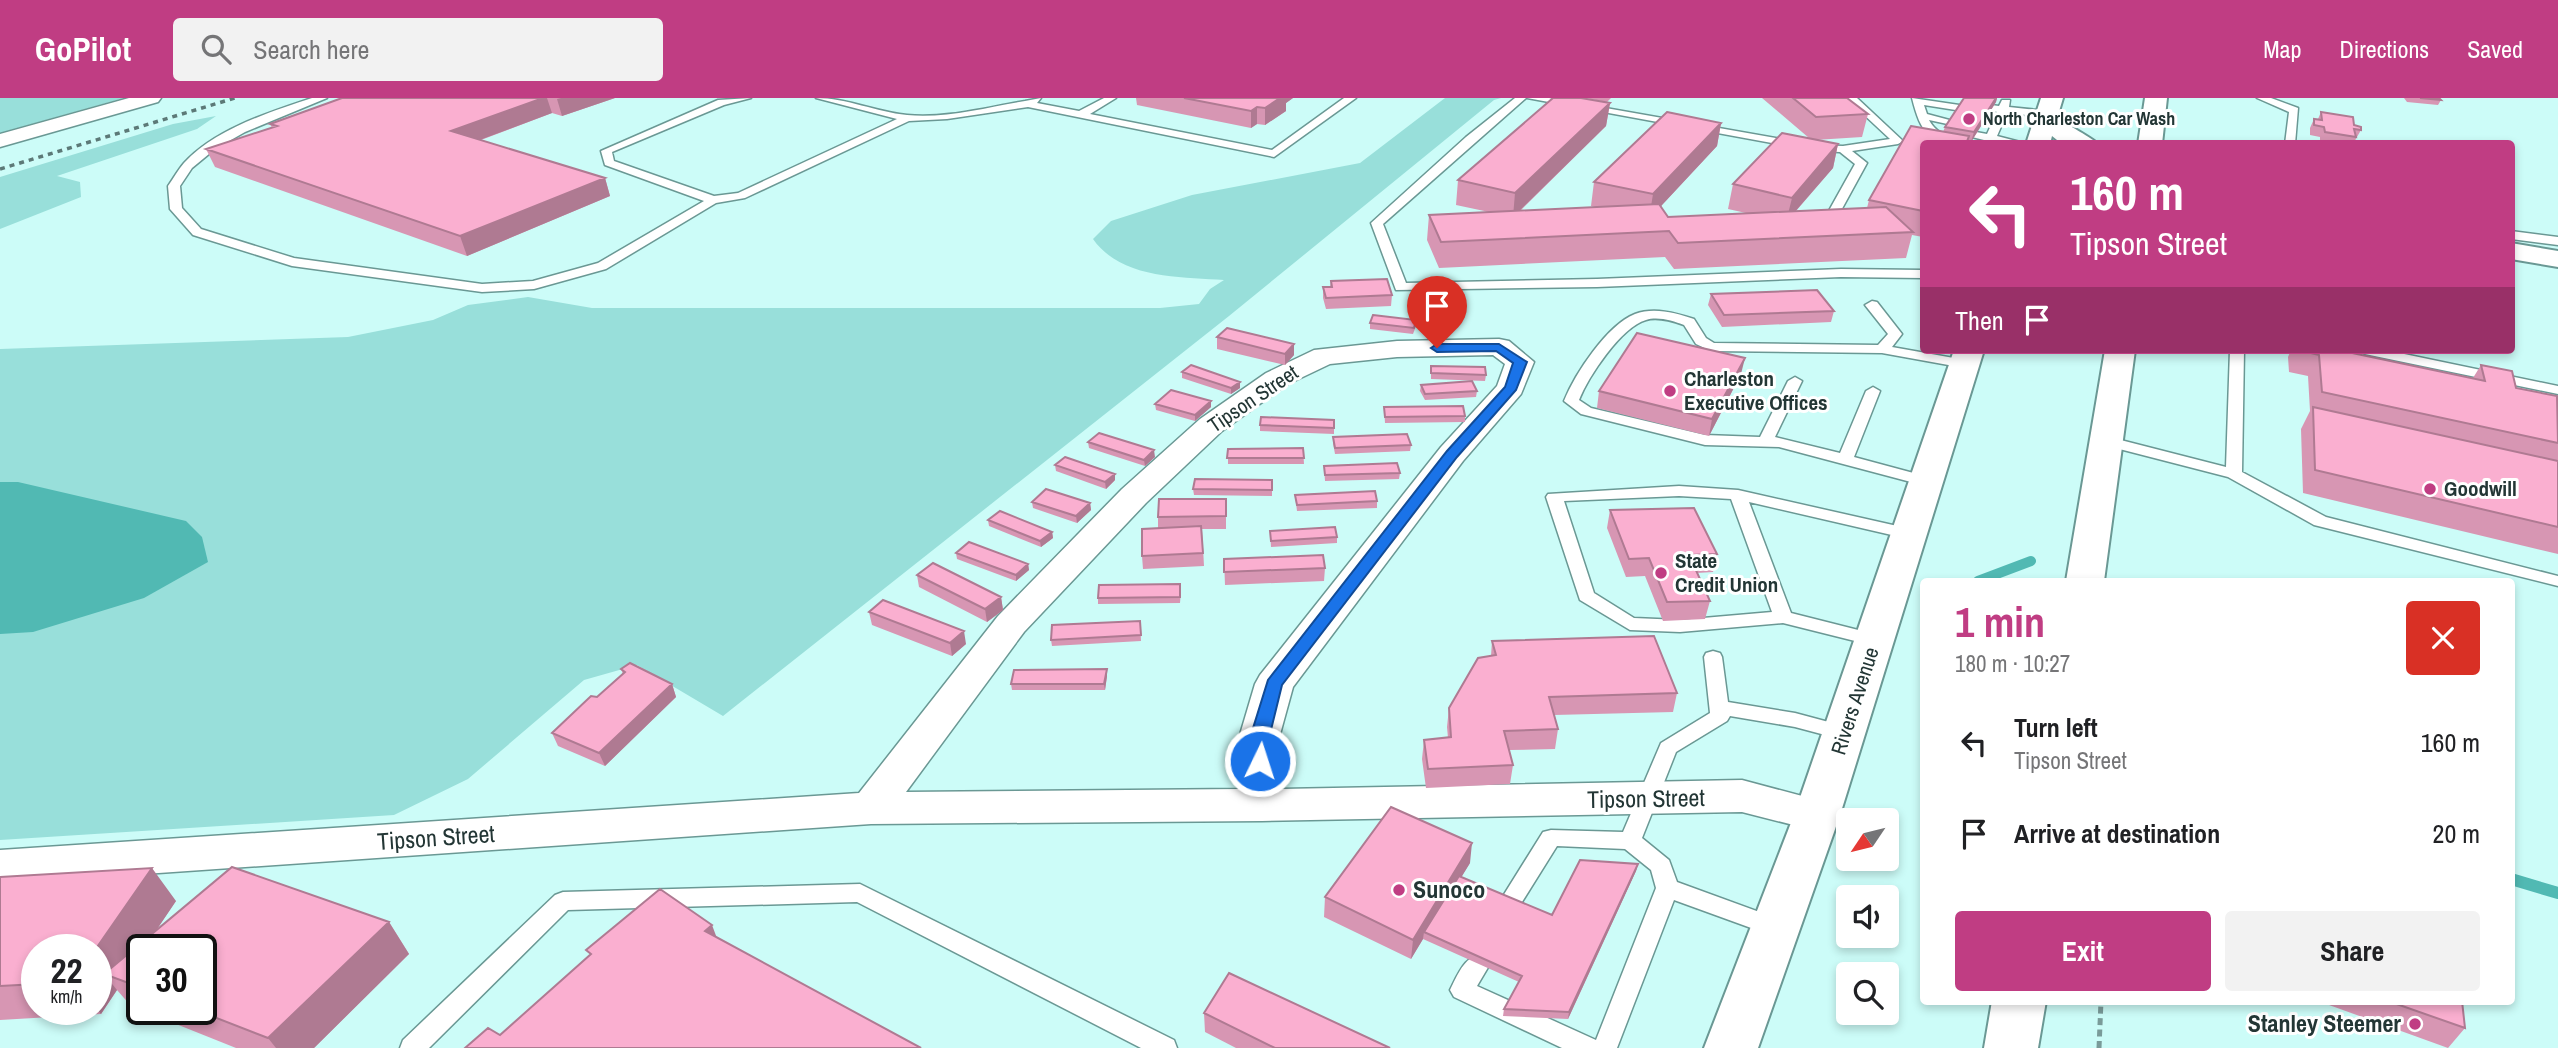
<!DOCTYPE html>
<html lang="en">
<head>
<meta charset="utf-8">
<style>
	:root { --surface:#fff; --page:#f2f2f2; --text:#202124; --muted:#757577; --accent:#c03d83 }
	body { margin:0; font-family:"Archivo Narrow",sans-serif; background:var(--page); color:var(--text); height:100vh; display:flex; flex-direction:column; font-size:26px; white-space:nowrap }
	* { box-sizing:border-box; margin:0 }
	p { font-size:23px; color:var(--muted) }
	.icon { flex:none; width:38px; height:38px; fill:none; stroke:currentColor; stroke-width:2; stroke-linecap:round; stroke-linejoin:round }
	.map { position:relative; flex:1; overflow:hidden }
	.drawer { position:absolute; left:1920px; top:480px; width:595px; height:427px; display:flex; flex-direction:column; background:var(--surface); border-radius:7px; box-shadow:0 4px 10px #0003 }
	.drawer>* { flex:none }
	.banner { position:absolute; left:1920px; top:42px; width:595px; height:214px; border-radius:7px; box-shadow:0 4px 10px #0003; background:#c03d83; color:#fff; overflow:hidden }
	.needle { width:46px; rotate:235deg }
	.controls { position:absolute; left:1836px; top:710px; display:grid; gap:14px }
	.controls a { display:grid; place-items:center; width:63px; height:63px; border-radius:7px; background:var(--surface); box-shadow:0 4px 10px #0003; font-size:35px }
	.speed { position:absolute; left:21px; top:836px; display:flex; gap:14px; font-size:35px; font-weight:700; text-align:center }
	.speed>* { display:grid; place-content:center; width:91px; height:91px; border-radius:50%; background:var(--surface); box-shadow:0 4px 10px #0003; line-height:1 }
	.speed small { font-size:18px; font-weight:400 }
	.speed .limit { border:4px solid #111; border-radius:10px; background:#fff; color:#111 }
	.pin { position:absolute; display:grid; place-items:center; width:60px; height:60px; color:#fff; margin:-72px -30px; border-radius:50% 50% 50% 0; rotate:-45deg; box-shadow:0 0 7px #0007 }
	.pin .icon { rotate:45deg }
	.me { position:absolute; width:77px; margin:-38px; rotate:4deg; stroke-linejoin:round; filter:drop-shadow(0 0 5px #0008) }
	.turn { display:flex; align-items:center; gap:24px; height:147px; padding:0 35px; font-size:32px }
	.turn .icon { width:91px; height:91px; stroke-width:2.5 }
	.turn b { display:block; font-size:49px; line-height:60px }
	.then { display:flex; align-items:center; height:66px; padding:0 35px; background:#0003; gap:14px; font-size:26px }
	.round { display:grid; place-items:center; flex:none; width:74px; height:74px; border-radius:7px; background:var(--page) }
	.overview { display:flex; align-items:center; justify-content:space-between; height:119px; padding:0 35px }
	h1 { font-size:42px; font-weight:700; line-height:52px; color:var(--accent) }
	.button { display:flex; gap:14px; margin-top:auto; padding:14px 35px }
	.button a { flex:1; height:80px; border-radius:7px; background:var(--accent); color:#fff; font-size:28px; font-weight:700; line-height:80px; text-align:center }
	.button a+a { background:var(--page); color:var(--text) }
	ul { padding:0; list-style:none }
	li { display:flex; align-items:center; gap:21px; height:91px; padding:0 35px }
	li div { flex:1 }
	li b { display:block; font-size:26px }
	li em { font-style:normal }
	header { display:flex; align-items:center; gap:42px; box-sizing:border-box; height:98px; padding:0 35px; background:var(--accent); color:#fff }
	header strong { font-size:33px }
	nav { display:flex; gap:38px; margin-inline-start:auto; font-size:24px }
	.search { width:490px; height:63px; background:var(--page); display:flex; align-items:center; gap:18px; box-sizing:border-box; padding:0 24px; border-radius:7px; color:var(--muted); font-size:26px }
	.map>svg:first-child { display:block }
	.green { fill:#98dfda }
	.water { fill:#51b9b3 }
	.lines { fill:none; stroke-linecap:round; stroke-linejoin:round }
	.stream-far1 { stroke:#51b9b3; stroke-width:10 }
	.stream { stroke:#51b9b3; stroke-width:12 }
	.lane-casing { stroke:#6a9894; stroke-width:3 }
	.street-casing { stroke:#6a9894; stroke-width:3 }
	.secondary-casing { stroke:#6a9894; stroke-width:4 }
	.primary-casing { stroke:#6a9894; stroke-width:4 }
	.path { stroke:#7a9b99; stroke-width:5; stroke-dasharray:7 4.5; stroke-linecap:butt }
	.lane { fill:#fff; fill-rule:evenodd }
	.street { fill:#fff; fill-rule:evenodd }
	.secondary { fill:#fff; fill-rule:evenodd }
	.primary { fill:#fff; fill-rule:evenodd }
	.rail { stroke:#5c7977; stroke-width:3.5; stroke-dasharray:5 5; stroke-linecap:butt }
	.wall { fill:#d796b3; fill-rule:evenodd }
	.shaded-wall { fill:#af7a92 }
	.building { fill:#faafd0; stroke:#af7a92; stroke-width:2 }
	.route { fill:#1a73e8; stroke:#114b97; stroke-width:2 }
	.poi-dot { fill:#c03d83; stroke:#fff; stroke-width:2.5 }
	.labels { text-anchor:middle; stroke-width:6; stroke-linejoin:round; paint-order:stroke }
	.far-poi-label { font-size:18px; font-weight:bold; fill:#233635; stroke:#fff; text-anchor:start }
	.poi-label { font-size:21px; font-weight:bold; fill:#233635; stroke:#fff; text-anchor:start }
	.street-label { font-size:21px; fill:#233635; stroke:#fff }
	.near-street-label { font-size:24px; fill:#233635; stroke:#fff }
	.near-poi-label { font-size:24px; font-weight:bold; fill:#233635; stroke:#fff; text-anchor:start }
</style>
</head>
<body>
<header>
<strong>GoPilot</strong>
<div class="search"><svg class="icon" aria-label="search" viewBox="0 0 24 24"><circle cx="10" cy="10" r="6"/><path d="M15 15l6 6"/></svg>Search here</div>
<nav><a>Map</a><a>Directions</a><a>Saved</a></nav>
</header>
<div class="map">
<svg width="2558" height="950" viewBox="0 0 2558 950">
	<rect width="100%" height="100%" fill="#ccfcf8"/>
	<path class="green" d="M0 0H124L0 35Z
		M1445 0H1501L1494 2 1229 218 723 618 637 567 584 582 468 681 394 717 0 742V251L348 239 433 222 468 207 528 199 592 210H1160L1199 206 1210 191 1224 182C1180 179 1121 181 1093 141L1111 123 1192 97 1360 65Z
		M216 18 197 31 57 78 80 84 81 99 0 131V79L173 26Z"/>
	<path class="water" d="M0 384H18L186 423 202 439 208 464 144 500 33 534 0 536Z"/>
	<g class="lines">
		<path class="stream-far1" d="M1978 483 2031 463"/>
		<path class="stream" d="M2511 781 2558 795"/>
		<g class="lane-casing">
			<path id="lane" d="M312 0H327L245 34 215 51 192 70 180 88 182 110 201 131 294 160 482 186 533 183 598 165 704 103 605 67 601 53 718 2 751 0 724 7 612 54 614 63 714 98 738 95 897 21 816 0C847 0 876 14 907 17 945 21 988 9 1025 3L1041 0 1037 5 1079 13 1104 0H1116L1090 16 1272 52 1344 0H1356L1274 59 1028 9 947 21 909 23 745 100 716 105 606 171 534 191 482 194 292 168 193 137 170 111 168 88C173 81 178 72 184 65 215 31 270 14 312 0Z
				M1515 0H1526L1383 126 1406 185 1597 181 1841 171 1923 172V180L1841 179 1597 189 1396 192 1371 125 1466 39Z
				M1527 0H1549L1815 47 1843 48 1890 41 1846 0H1857L1903 43 1898 46 1852 53 1867 65 1838 118 1832 122 1826 118 1855 66 1840 54 1815 53Z
				M1912 0 1966 8 1967 10 1962 13 1924 7 1927 16 1957 24 1952 27 1929 22C1938 39 1953 38 1967 46 1929 46 1921 36 1912 0Z
				M2257 0H2271L2298 10 2295 46H2285L2289 14Z
				M2002 2H2010L2009 9 2047 13 2052 16 2047 19 2007 15 1997 38 2028 46H1983L1984 42 1972 39 1971 37 1976 34 1987 36 1997 14 1986 10 1991 7 1999 8Z
				M2511 133 2558 139V147L2511 141Z
				M1872 203 1877 204 1902 236 1892 249 1965 262 1972 266 1965 270 1882 255 1711 253 1696 246 1684 227C1673 223 1658 218 1646 222 1621 229 1588 279 1579 302L1591 310 1705 337 1760 339 1788 283 1795 279 1802 283 1775 339 1840 355 1866 293 1873 289 1880 293 1854 359 1932 380 1934 383 1932 386 1926 388 1779 349 1705 347 1581 316 1564 303C1575 276 1607 227 1635 216 1654 209 1676 215 1694 221L1706 240 1714 245 1878 247 1888 236 1865 207Z
				M2230 252H2244L2242 374 2326 419 2558 478V488L2314 427 2228 379 2100 346 2097 343 2105 338 2226 369Z
				M2358 252H2385L2558 288V296L2365 256Z
				M1679 388 1738 392 1915 432 1917 436 1915 440 1909 441 1749 404 1791 515 1882 538 1884 542 1882 546 1875 548 1783 525 1680 534 1630 532 1580 502 1546 399 1548 396ZM1679 398 1731 401 1772 514 1680 522 1634 520 1594 495 1564 403Z
				M1713 553 1720 555 1722 559 1728 604 1795 615 1851 630 1854 635 1851 640 1844 642 1795 629 1730 618 1727 623 1676 654 1642 740 1669 762 1677 784 1784 823 1788 830 1784 837 1776 839 1674 802 1617 950H1562L1454 899 1450 892C1458 876 1467 852 1486 859L1490 866 1477 888 1596 942 1656 790 1651 772 1625 751 1557 748 1517 812 1509 815 1501 812 1498 806 1543 734 1551 732 1623 734 1661 645 1710 615 1704 559 1706 555Z
				M860 786 1174 942 1177 950H1141L857 804 568 812 429 950H400L403 942 555 797 563 794Z"/>
		</g>
		<g class="street-casing">
			<path id="street" d="M129 0H161L158 4 0 49V36Z
				M1499 241 1509 243 1534 264 1521 296 1463 363 1293 589 1279 640 1282 691 1742 682 1832 706 1838 717 1832 728 1817 733 1742 714 1262 723 871 726 0 786V752L859 695 998 518 1122 391 1200 321 1266 275 1314 252 1397 243ZM1493 257 1505 266 1497 288 1441 349 1260 577 1255 586 1239 640 1240 691 906 694 1024 534 1146 405 1222 333 1286 287 1330 266 1397 259Z"/>
		</g>
		<g class="secondary-casing">
			<path id="secondary" d="M2511 145 2558 153V169L2511 161Z"/>
		</g>
		<g class="primary-casing">
			<path id="primary" d="M2041 0H2063L2057 20C2066 26 2094 41 2098 46H2062L2052 38 2050 46H2026Z
				M2145 0H2167L2162 46H2138Z
				M1954 252H1984L1840 717 1758 950H1704L1794 717Z
				M2105 252H2135L2104 483H2066Z
				M1992 903H2046L2038 950H1984Z"/>
		</g>
		<path class="path" d="M2099 950 2101 903"/>
		<use href="#lane" class="lane"/>
		<use href="#street" class="street"/>
		<use href="#secondary" class="secondary"/>
		<use href="#primary" class="primary"/>
		<path class="rail" d="M0 71 235 0"/>
	</g>
	<path class="wall" d="M342 0H615L562 18 552 15 481 42 605 80 610 98 467 158 215 69 206 51 272 30 270 26Z
		M1136 0H1293L1286 5V13L1265 27 1257 26 1251 30 1137 7Z
		M1553 0H1581L1610 5 1606 28 1520 113 1596 109 1591 108 1594 84 1667 14 1721 25 1717 48 1661 108 1668 119 1746 115 1728 111 1733 86 1782 35 1809 40 1762 0H1847L1868 16 1862 39 1815 42 1838 46 1833 70 1796 113 1867 110 1869 102 1911 28 1943 34 1945 29 1964 0H1997L1996 4 1971 44 1968 43 1967 46H1923V139L1912 137 1906 160 1674 171 1665 159 1439 170 1427 142 1429 117 1489 114 1456 107 1458 82Z
		M1585 0H1611L1607 4Z
		M2404 0H2439L2441 2 2438 7 2407 4Z
		M2321 14 2354 27 2361 32 2353 46H2332L2320 44V39L2310 37V30L2314 21H2318Z
		M1331 183 1392 197 1391 208 1326 211 1323 200V189H1330Z
		M1711 196 1834 213 1831 224 1722 229 1708 207Z
		M1416 222V228L1413 236 1370 231V225Z
		M1217 239 1294 246V257L1285 267 1217 251Z
		M2291 252H2338L2473 280 2481 267 2516 290 2558 300V456L2303 395 2301 331 2310 313 2308 278 2289 274 2288 259Z
		M1431 268 1486 277 1485 283 1431 281Z
		M1182 274 1240 290 1231 296 1182 280Z
		M1741 276 1709 338 1597 310 1599 293Z
		M1421 287 1477 293 1476 299 1425 302 1420 293Z
		M1155 306 1211 309 1195 323 1156 312Z
		M1384 309 1465 318V324L1385 325Z
		M1334 322V336L1260 333V327Z
		M1333 339 1411 347 1410 353 1335 356 1333 345Z
		M1088 344 1155 359 1145 368 1089 350Z
		M1303 350 1304 366H1228V351Z
		M1055 367 1115 376V382L1106 391 1056 373Z
		M1324 368 1400 375 1399 381 1325 383Z
		M1272 382V398L1194 397 1193 391Z
		M1295 397 1377 403V410L1297 413Z
		M1226 401V431H1202L1204 468 1143 471 1142 458 1158 430V419Z
		M1032 404 1090 405 1091 412 1077 425 1033 410Z
		M1610 412 1717 456 1713 474 1697 475 1710 503 1705 521 1663 523 1645 478 1626 479 1607 430Z
		M988 422 1052 434 1053 440 1041 449 989 428Z
		M1270 433 1337 439V445L1271 449Z
		M956 455 1028 466 1029 472 1016 483 957 461Z
		M1224 461 1325 470 1324 483 1225 487Z
		M917 477 1001 499 1003 512 987 524 919 489Z
		M1181 493 1180 505 1098 506V500Z
		M869 514 966 546 952 558 872 527Z
		M1140 523 1141 543 1052 548 1051 542Z
		M1492 543 1677 595 1673 614 1554 617 1558 631 1555 651 1509 652 1513 667 1510 686 1426 690 1422 661 1424 642 1448 640 1447 629 1449 610 1491 558Z
		M621 571 672 586 676 599 605 668 558 648 552 635 597 599 623 576Z
		M1107 571V578L1105 592H1012L1011 586Z
		M1470 765 1461 779 1552 817 1638 766 1636 773 1568 921 1503 918 1504 911 1519 884 1423 841 1411 861 1324 819 1325 799Z
		M0 779 176 803 157 831 389 824 409 856 314 950H236L131 908 117 892 101 916 0 922ZM37 852H96V912H37ZM142 852 201 912H142Z
		M2318 903H2462L2465 930 2448 950Z
		M1204 915 1390 950H1236L1205 934Z"/>
	<path class="shaded-wall" d="M543 0H547L552 15 458 50 451 33Z
		M561 0H615L562 18 557 1Z
		M1277 0H1293L1286 5V13L1265 27V10Z
		M1996 0H1997L1996 4 1971 44 1974 34Z
		M1610 5 1606 28 1513 119 1515 95Z
		M1257 9V26L1251 30V13Z
		M1721 25 1717 48 1649 121 1653 96Z
		M1838 46 1833 70 1786 124 1792 100Z
		M605 80 610 98 467 158 460 138Z
		M1294 246V257L1285 267V256Z
		M1745 260 1741 276 1709 338 1712 321Z
		M1240 284V290L1231 296V290Z
		M1211 303V309L1195 323V317Z
		M1154 352 1155 359 1145 368 1144 362Z
		M1115 376V382L1106 391 1105 384Z
		M1090 405 1091 412 1077 425 1076 418Z
		M1052 434 1053 440 1041 449 1040 443Z
		M1028 466 1029 472 1016 483V477Z
		M1001 499 1003 512 987 524 985 511Z
		M964 533 966 546 952 558 950 545Z
		M1107 571V578L1105 592 1104 586Z
		M672 586 676 599 605 668 599 655Z
		M1472 745 1470 765 1427 836 1424 834 1423 841 1411 861 1413 842Z
		M1638 766 1636 773 1568 921 1569 914Z
		M152 770 176 803 143 852 104 876 117 892 101 916 96 910V852H95Z
		M389 824 409 856 314 950H276L268 940Z
		M712 827 724 859 705 833Z"/>
	<path class="building" d="M342 0H543L451 33 605 80 460 138 206 51 277 28 270 26Z
		M1184 0H1280L1265 10 1257 9 1251 13Z
		M1553 0H1581L1610 5 1515 95 1458 82Z
		M1793 0H1847L1868 16 1816 19Z
		M1964 0H1996L1974 34 1945 29Z
		M2420 0H2439L2441 2Z
		M1667 14 1721 25 1653 96 1594 84Z
		M2321 14 2353 19 2354 27 2361 29V32L2354 31 2356 39 2325 34 2324 29 2314 27V21L2322 22Z
		M1911 28 1969 38 1966 46H1923V113L1869 102Z
		M1782 35 1838 46 1792 100 1733 86Z
		M1659 106 1668 119 1886 109 1913 134 1678 145 1669 133 1441 144 1429 117Z
		M1387 181 1392 197 1326 200 1323 189H1332L1331 183Z
		M1817 192 1834 213 1724 217 1711 196Z
		M1373 217 1416 222 1414 230 1370 225Z
		M1227 230 1294 246 1285 256 1217 239Z
		M1637 235 1745 260 1712 321 1599 293Z
		M2299 252H2338L2485 283 2481 267 2512 273 2516 290 2557 298 2558 345 2322 294 2319 257Z
		M1191 267 1240 284 1231 290 1182 274Z
		M1431 268 1485 269 1486 277 1431 275Z
		M1472 283 1477 293 1425 296 1421 287Z
		M1171 292 1211 303 1195 317 1155 306Z
		M1463 308 1465 318 1385 319 1384 309Z
		M2313 309 2558 363V429L2315 372Z
		M1261 319 1334 322V330L1260 327Z
		M1099 335 1154 352 1144 362 1088 344Z
		M1407 336 1411 347 1335 350 1333 339Z
		M1303 350 1304 360H1227L1228 351Z
		M1065 359 1115 376 1105 384 1055 367Z
		M1397 365 1400 375 1325 377 1324 368Z
		M1195 381 1272 382V392L1193 391Z
		M1046 391 1090 405 1076 418 1032 404Z
		M1375 393 1377 403 1297 407 1295 397Z
		M1159 401H1226V418L1158 419Z
		M1694 410 1717 456 1689 457 1710 503 1667 504 1649 460 1629 461 1610 412Z
		M1000 413 1052 434 1040 443 988 422Z
		M1201 428 1203 455 1142 458V431Z
		M1335 429 1337 439 1271 443 1270 433Z
		M969 444 1028 466 1016 477 956 455Z
		M1323 457 1325 470 1224 474V461Z
		M933 465 1001 499 985 511 917 477Z
		M1180 486V499L1098 500 1099 487Z
		M883 502 964 533 950 545 869 514Z
		M1140 523 1141 537 1051 542 1052 527Z
		M1654 538 1677 595 1549 599 1558 631 1504 633 1513 667 1428 671 1424 642 1451 639 1449 610 1478 560 1496 557 1492 543Z
		M630 565 672 586 599 655 552 635 591 598 597 599 625 574 621 571Z
		M1107 571 1104 586H1011L1014 572Z
		M1391 709 1472 745 1413 842 1325 799Z
		M1580 762 1638 766 1569 914 1504 911 1522 878 1424 834 1459 778 1552 817Z
		M232 769 389 824 268 940 196 912H201V852H142V890L104 876Z
		M152 770 95 852H37V886L0 888V779Z
		M660 791 712 827 705 833 921 950H465L488 930 500 937 591 856 586 852Z
		M1229 875 1390 950H1275L1204 915Z
		M2388 903H2462L2465 930Z"/>
	<path class="route" d="M1499 246 1527 264 1516 292 1457 359 1282 587 1269 640 1270 663 1267 667H1254L1251 663 1250 640 1268 582 1447 353 1505 289 1513 265 1496 253 1437 254 1431 250 1437 246Z"/>
	<g class="poi-dot">
		<circle cx="1969" cy="21" r="7"/>
		<circle cx="1670" cy="293" r="7"/>
		<circle cx="2430" cy="391" r="7"/>
		<circle cx="1661" cy="475" r="7"/>
		<circle cx="1399" cy="792" r="7"/>
		<circle cx="2415" cy="926" r="7"/>
	</g>
	<g class="labels">
		<g class="far-poi-label">
			<text x="1983" y="27">North Charleston Car Wash</text>
		</g>
		<g class="poi-label">
			<text x="1684" y="288">Charleston<tspan x="1684" dy="24">Executive Offices</tspan></text>
			<text x="2444" y="398">Goodwill</text>
			<text x="1675" y="470">State<tspan x="1675" dy="24">Credit Union</tspan></text>
		</g>
		<g class="street-label">
			<text transform="translate(1253 301) rotate(-34)" y="7">Tipson Street</text>
			<text transform="translate(1855 603) rotate(-72)" y="7">Rivers Avenue</text>
		</g>
		<g class="near-street-label">
			<text transform="translate(1646 701) rotate(-1)" y="8">Tipson Street</text>
			<text transform="translate(436 740) rotate(-4)" y="8">Tipson Street</text>
		</g>
		<g class="near-poi-label">
			<text x="1413" y="800">Sunoco</text>
			<text x="2401" y="934" text-anchor="end">Stanley Steemer</text>
		</g>
	</g>
</svg>
<div class="controls">
<a><svg class="needle" viewBox="-14 -14 28 28"><path d="M0-13l5 13h-10z" fill="#e53935"/><path d="M0 13l5-13h-10z" fill="#757577"/></svg></a>
<a><svg class="icon" aria-label="sound" viewBox="0 0 24 24"><path d="M4 9h4l5-4v14l-5-4H4zM17 9q2 3 0 6"/></svg></a>
<a><svg class="icon" aria-label="search" viewBox="0 0 24 24"><circle cx="10" cy="10" r="6"/><path d="M15 15l6 6"/></svg></a>
</div>
<div class="speed"><div>22<small>km/h</small></div><div class="limit">30</div></div>
<div class="pin" style="left:1437px;top:250px;background:#d93025"><svg class="icon" aria-label="arrive" viewBox="0 0 24 24"><path d="M6 21V4h12l-3 4 3 4H6"/></svg></div>
<svg class="me" style="left:1260px;top:663px" viewBox="-20 -20 40 40"><circle r="17" fill="#1a73e8" stroke="#fff" stroke-width="3"/><path d="M0-11L8 9 0 5-8 9z" fill="#fff"/></svg>
<div class="banner">
<div class="turn"><svg class="icon" aria-label="left" viewBox="0 0 24 24"><path d="M17 20v-9H6M10 6l-5 5 5 5"/></svg><div><b>160 m</b>Tipson Street</div></div>
<div class="then">Then<svg class="icon" aria-label="arrive" viewBox="0 0 24 24"><path d="M6 21V4h12l-3 4 3 4H6"/></svg></div>
</div>
<section class="drawer">
<div class="overview"><div><h1>1 min</h1><p>180 m · 10:27</p></div><a class="round" style="background:#d93025;color:#fff"><svg class="icon" aria-label="close" viewBox="0 0 24 24"><path d="M6 6l12 12M18 6L6 18"/></svg></a></div>
<ul>
<li><svg class="icon" aria-label="left" viewBox="0 0 24 24"><path d="M17 20v-9H6M10 6l-5 5 5 5"/></svg><div><b>Turn left</b><p>Tipson Street</p></div><em>160 m</em></li>
<li><svg class="icon" aria-label="arrive" viewBox="0 0 24 24"><path d="M6 21V4h12l-3 4 3 4H6"/></svg><div><b>Arrive at destination</b></div><em>20 m</em></li>
</ul>
<div class="button"><a>Exit</a><a>Share</a></div>
</section>
</div>
</body>
</html>
